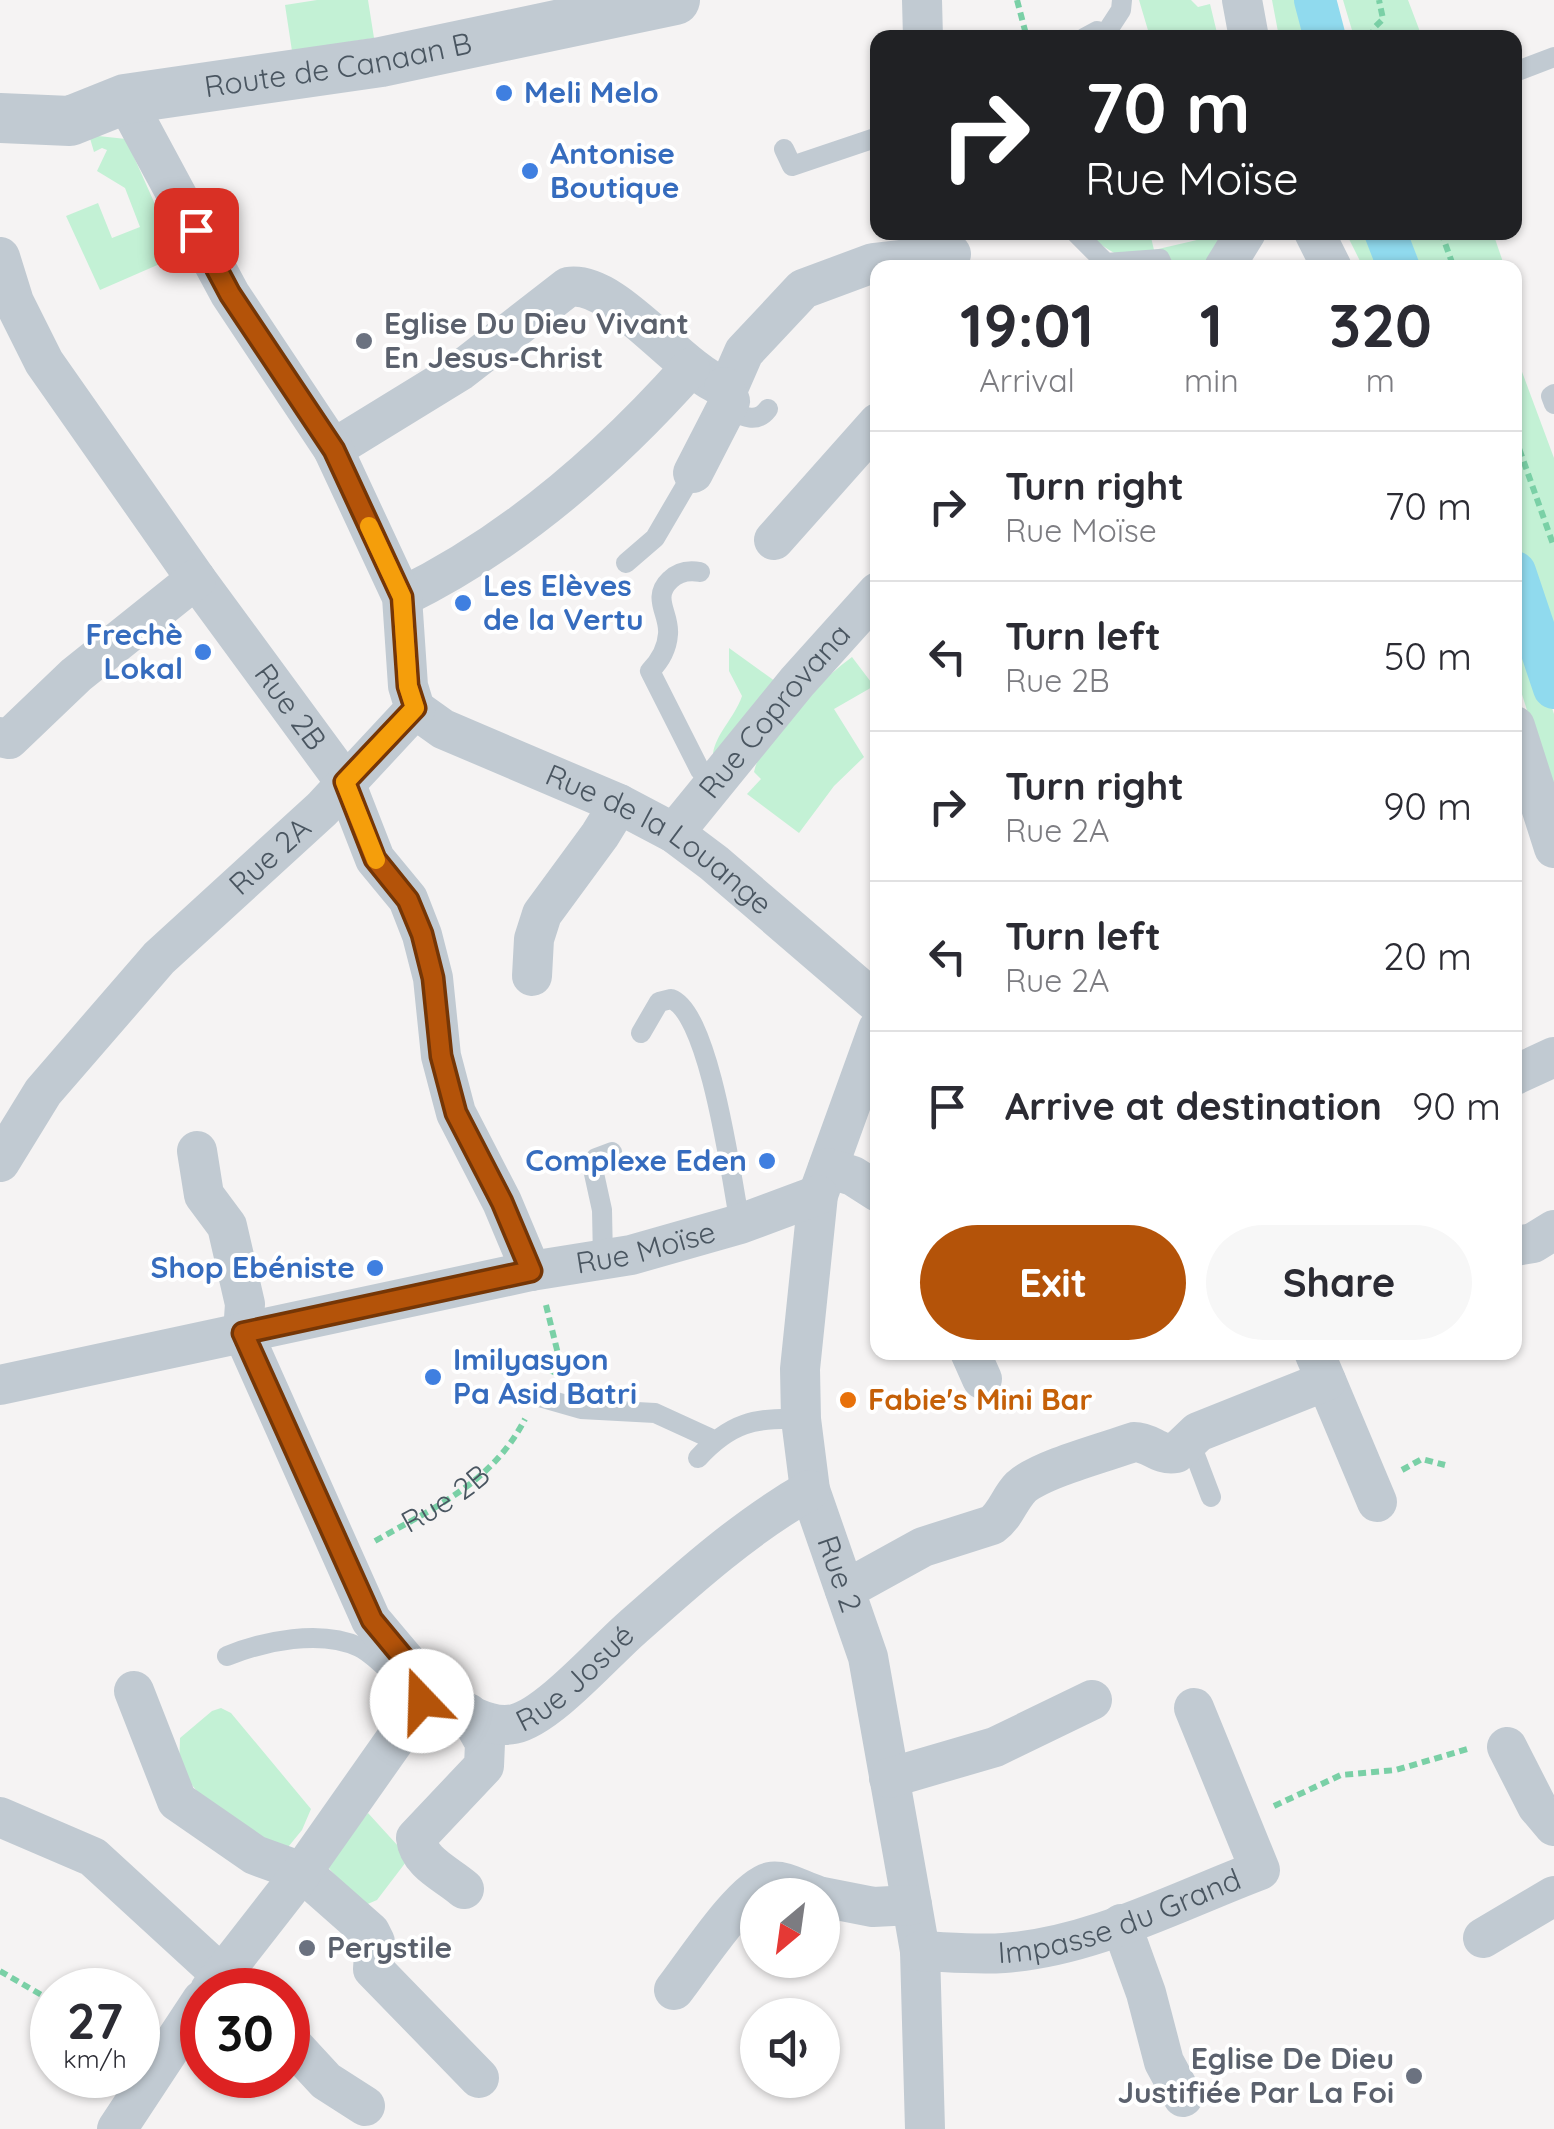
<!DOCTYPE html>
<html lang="en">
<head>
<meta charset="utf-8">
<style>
	:root { --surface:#fff; --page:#f7f7f7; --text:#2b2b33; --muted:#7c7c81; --line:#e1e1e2; --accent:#b45309 }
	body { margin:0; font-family:Quicksand,sans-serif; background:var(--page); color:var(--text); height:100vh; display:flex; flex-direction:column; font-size:38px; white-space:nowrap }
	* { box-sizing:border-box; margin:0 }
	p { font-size:32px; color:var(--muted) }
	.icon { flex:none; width:55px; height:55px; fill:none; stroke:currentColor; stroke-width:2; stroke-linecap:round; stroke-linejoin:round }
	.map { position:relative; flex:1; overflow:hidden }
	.details { position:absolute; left:870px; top:260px; width:652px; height:1100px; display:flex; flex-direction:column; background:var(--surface); border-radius:20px; box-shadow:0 2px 8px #0004 }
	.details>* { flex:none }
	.guide { position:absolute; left:870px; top:30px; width:652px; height:210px; border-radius:20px; box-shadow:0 2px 8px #0004; background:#202124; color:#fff; overflow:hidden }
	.needle { width:65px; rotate:209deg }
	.fabs { position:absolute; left:740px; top:1878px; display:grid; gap:20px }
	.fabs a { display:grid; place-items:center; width:100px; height:100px; border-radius:50%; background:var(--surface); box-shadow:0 2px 8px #0004; font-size:50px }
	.speed { position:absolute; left:30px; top:1968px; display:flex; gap:20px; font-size:50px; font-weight:700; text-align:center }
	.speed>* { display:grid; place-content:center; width:130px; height:130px; border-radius:50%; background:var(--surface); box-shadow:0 2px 8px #0004; line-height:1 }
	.speed small { font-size:25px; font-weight:400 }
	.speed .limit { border:15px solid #d22; background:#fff; color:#111 }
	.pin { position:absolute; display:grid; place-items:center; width:85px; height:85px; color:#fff; margin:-42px; border-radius:20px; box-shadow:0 5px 15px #0006 }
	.me { position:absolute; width:110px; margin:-55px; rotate:339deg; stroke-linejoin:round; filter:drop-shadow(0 0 8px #0008) }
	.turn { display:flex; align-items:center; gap:35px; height:210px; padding:0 50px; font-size:45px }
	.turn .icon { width:130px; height:130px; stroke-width:2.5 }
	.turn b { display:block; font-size:70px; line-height:85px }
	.eta { display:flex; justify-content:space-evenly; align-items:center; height:170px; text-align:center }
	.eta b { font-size:60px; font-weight:700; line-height:70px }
	.cta { display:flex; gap:20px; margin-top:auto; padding:20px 50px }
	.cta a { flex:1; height:115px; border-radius:60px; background:var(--accent); color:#fff; font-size:40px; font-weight:700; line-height:115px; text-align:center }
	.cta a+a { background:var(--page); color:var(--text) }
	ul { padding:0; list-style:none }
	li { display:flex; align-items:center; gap:30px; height:150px; padding:0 50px; border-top:2px solid var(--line) }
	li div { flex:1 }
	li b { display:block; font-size:38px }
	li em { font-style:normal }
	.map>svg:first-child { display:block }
	.green { fill:#c3f1d5 }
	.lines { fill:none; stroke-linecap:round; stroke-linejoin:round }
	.canal { stroke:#90daee; stroke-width:42 }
	.path { stroke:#7ad0a6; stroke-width:6; stroke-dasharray:8 5; stroke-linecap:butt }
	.service { stroke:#c1cad2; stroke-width:20 }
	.minor { stroke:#c1cad2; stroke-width:40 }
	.tertiary { stroke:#c1cad2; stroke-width:50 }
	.route-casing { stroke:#753606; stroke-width:25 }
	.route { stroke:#b45309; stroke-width:18 }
	.slow { stroke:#f59e0b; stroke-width:18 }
	.shop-dot { fill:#3f7fe0; stroke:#fff; stroke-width:4 }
	.worship-dot { fill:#6b7280; stroke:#fff; stroke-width:4 }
	.food-dot { fill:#e8710a; stroke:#fff; stroke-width:4 }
	.labels { text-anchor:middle; stroke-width:8; stroke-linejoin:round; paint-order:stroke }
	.street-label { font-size:30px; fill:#4a5661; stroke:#fff }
	.shop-label { font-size:30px; font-weight:bold; fill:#366cbe; stroke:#fff; text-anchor:start }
	.worship-label { font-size:30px; font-weight:bold; fill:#5b616d; stroke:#fff; text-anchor:start }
	.food-label { font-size:30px; font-weight:bold; fill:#c56008; stroke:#fff; text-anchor:start }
</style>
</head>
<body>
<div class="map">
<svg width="1554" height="2129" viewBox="0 0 1554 2129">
	<rect width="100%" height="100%" fill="#f5f3f3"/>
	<path class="green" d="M317 0H368L374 38 292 51 285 5Z
		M1139 0H1191L1198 7 1210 4 1218 37H1150Z
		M1272 0H1304L1317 37H1279Z
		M1343 0H1408L1422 37H1354Z
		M89 135 126 139 178 256 100 290 66 216 98 203 112 238 140 227 125 188 97 171 107 150 102 148 94 152Z
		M1087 233H1150L1154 250 1227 233 1209 267C1158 267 1126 269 1087 233Z
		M1346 233H1377L1389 267H1363Z
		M1407 233H1493L1504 265 1421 267Z
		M1515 353 1554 458V652L1515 542Z
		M1515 594 1554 714V797L1515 672Z
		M729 648 779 684 713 754C715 735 735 717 742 696L729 671Z
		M852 657 874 686 834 709 864 757 834 786 799 833 747 794 761 779 754 772C762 734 820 681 852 657Z
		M221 1708 231 1713 311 1809 302 1830 284 1852 200 1795 179 1769 180 1738 212 1711Z
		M368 1813 409 1858 377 1900 363 1906 326 1865Z"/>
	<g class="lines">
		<path class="canal" d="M1315 0 1325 38
			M1385 232 1399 268
			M1515 572 1554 688"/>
		<g class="path">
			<path d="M1017 0 1027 38"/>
			<path d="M1371 38 1374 28 1383 19 1379 0"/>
			<path d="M1441 232 1454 268"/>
			<path d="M1515 437 1554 547"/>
			<path d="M546 1305 559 1358 551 1374"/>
			<path d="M1402 1470 1422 1459 1445 1465"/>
			<path id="s1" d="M375 1541C435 1507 492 1483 525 1419"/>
			<path d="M1274 1806 1341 1775 1396 1770 1471 1748"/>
			<path d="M0 1971 52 2001"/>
		</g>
		<path class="service" d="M1084 38 1097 31 1106 33 1121 10 1122 0
			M1515 72 1554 57
			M784 149 792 166 878 137
			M1075 232 1106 263 1160 259 1164 268
			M1554 394 1551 396 1554 404
			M727 408C742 416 756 425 768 409
			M626 563 655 538 693 473
			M700 572C689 570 678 572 670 580 651 598 670 614 668 634 667 649 660 661 650 671L700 770 713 786
			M641 1033 659 1002 671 999C710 1013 732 1182 740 1224
			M603 1259 602 1210 593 1169 596 1158 612 1152
			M539 1397 581 1409 655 1413 714 1440
			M1189 1439 1211 1497
			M698 1458C730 1423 755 1417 801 1419
			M227 1656C264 1641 321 1629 359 1647 377 1656 392 1675 407 1688"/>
		<g class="minor">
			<path d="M922 0 923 38"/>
			<path d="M1242 0 1249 38"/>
			<path d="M1314 232 1332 268"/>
			<path id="s2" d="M0 257 14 302 44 362 196 579 345 782 375 859 408 899 422 935 433 978 441 1056 456 1113 502 1202 531 1271"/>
			<path d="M1224 268 1246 232"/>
			<path d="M333 449 460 371 568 287C614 279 677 369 724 387L730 384 744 352 803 289 873 263 951 254"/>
			<path d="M693 473 730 401 724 387"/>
			<path d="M774 540 878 423"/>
			<path d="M402 597C513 543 608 460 690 368"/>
			<path id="s3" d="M415 709 443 729 619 804 674 833 714 863 878 1004"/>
			<path d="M1515 726 1554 848"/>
			<path d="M0 737 9 739 76 675 196 579"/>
			<path id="s4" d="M674 833 797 682 878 592"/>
			<path d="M532 976 534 939 542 914 600 835 619 804"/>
			<path id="s5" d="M878 1029 818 1195 800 1369 801 1419 810 1490 868 1657 912 1905 920 1951 925 2129"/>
			<path d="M1515 1075 1554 1057"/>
			<path d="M197 1151 204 1195 227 1226 245 1304 243 1333 371 1620 430 1690"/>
			<path id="s6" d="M0 1162 43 1092 159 958 322 809 415 709 408 686 402 597 333 449 230 294 125 99"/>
			<path d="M828 1168 853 1176 878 1192"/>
			<path d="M1515 1246 1533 1243 1554 1230"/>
			<path d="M970 1352 982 1379"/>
			<path d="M1314 1352 1377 1502"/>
			<path id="s7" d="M0 1385 531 1271 631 1255 740 1224 818 1195"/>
			<path d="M845 1590 923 1547 992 1525C1006 1515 1009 1499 1021 1487 1041 1469 1106 1452 1134 1442 1151 1442 1158 1456 1176 1453L1198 1432 1326 1381"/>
			<path d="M134 1691 177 1801 255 1855 302 1872 370 1932 375 1942 373 1969 479 2078"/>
			<path d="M1507 1747 1537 1806 1554 1826"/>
			<path d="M889 1778 995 1747 1092 1700"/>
			<path d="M0 1817 93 1857 238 1990"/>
			<path d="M464 1889C447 1874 419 1863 416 1838L484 1766 485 1743 468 1713"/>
			<path d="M822 1897 873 1907 912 1905"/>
			<path d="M1121 1924 1146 1993 1164 2062 1183 2097"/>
			<path d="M1483 1938 1554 1896"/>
			<path id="s8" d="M920 1951C947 1952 976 1955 1004 1953 1092 1947 1178 1901 1260 1870L1194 1708"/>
			<path id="s9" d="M210 1990 302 1872 430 1690C453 1705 484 1730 514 1724 548 1717 605 1651 633 1627 688 1578 746 1526 810 1490"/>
			<path d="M674 1990C693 1966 743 1888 770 1882 784 1879 802 1891 816 1895"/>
			<path d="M288 2040 326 2081 365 2106"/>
			<path d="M117 2129 202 2000"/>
		</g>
		<path class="tertiary" id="s10" d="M0 118 70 121 125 99 381 62 675 0"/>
	</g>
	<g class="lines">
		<g class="route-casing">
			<path id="route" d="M196 230 230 294 334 450 402 597 408 686 415 708 345 782 375 859 408 900 422 934 433 978 441 1056 456 1113 502 1202 531 1271 243 1333 372 1620 430 1690 422 1701"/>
		</g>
		<use href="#route" class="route"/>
		<path class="slow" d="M369 526 402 597 408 686 415 708 345 782 376 860"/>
	</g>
	<g class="shop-dot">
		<circle cx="504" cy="93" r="10"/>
		<circle cx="530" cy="171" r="10"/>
		<circle cx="463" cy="603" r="10"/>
		<circle cx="203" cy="652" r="10"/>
		<circle cx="767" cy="1161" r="10"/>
		<circle cx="375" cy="1268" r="10"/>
		<circle cx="433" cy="1377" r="10"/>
	</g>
	<g class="worship-dot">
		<circle cx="364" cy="341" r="10"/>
		<circle cx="307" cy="1948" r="10"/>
		<circle cx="1414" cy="2076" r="10"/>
	</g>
	<circle class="food-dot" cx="848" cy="1400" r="10"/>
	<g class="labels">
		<g class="street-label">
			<text dy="10" stroke="none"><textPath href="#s10" startOffset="345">Route de Canaan B</textPath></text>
			<text dy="10" stroke="none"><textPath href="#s2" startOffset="538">Rue 2B</textPath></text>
			<text dy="10" stroke="none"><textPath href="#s4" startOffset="158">Rue Coprovana</textPath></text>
			<text dy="10" stroke="none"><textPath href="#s3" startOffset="278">Rue de la Louange</textPath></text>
			<text dy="10" stroke="none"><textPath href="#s6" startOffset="410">Rue 2A</textPath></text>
			<text dy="10" stroke="none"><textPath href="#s7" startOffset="660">Rue Moïse</textPath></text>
			<text dy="10" stroke="none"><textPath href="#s1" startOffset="82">Rue 2B</textPath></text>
			<text dy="10" stroke="none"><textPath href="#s5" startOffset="562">Rue 2</textPath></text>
			<text dy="10" stroke="none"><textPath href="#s9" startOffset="542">Rue Josué</textPath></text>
			<text dy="10" stroke="none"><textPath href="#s8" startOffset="205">Impasse du Grand</textPath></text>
		</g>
		<g class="shop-label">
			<text x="524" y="103">Meli Melo</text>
			<text x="550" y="164">Antonise<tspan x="550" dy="34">Boutique</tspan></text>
			<text x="483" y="596">Les Elèves<tspan x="483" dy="34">de la Vertu</tspan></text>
			<text x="183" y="645" text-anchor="end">Frechè<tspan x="183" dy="34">Lokal</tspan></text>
			<text x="747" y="1171" text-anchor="end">Complexe Eden</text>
			<text x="355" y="1278" text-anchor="end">Shop Ebéniste</text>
			<text x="453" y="1370">Imilyasyon<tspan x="453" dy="34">Pa Asid Batri</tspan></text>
		</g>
		<g class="worship-label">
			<text x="384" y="334">Eglise Du Dieu Vivant<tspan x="384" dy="34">En Jesus-Christ</tspan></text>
			<text x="327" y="1958">Perystile</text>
			<text x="1394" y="2069" text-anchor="end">Eglise De Dieu<tspan x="1394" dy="34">Justifiée Par La Foi</tspan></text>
		</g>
		<g class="food-label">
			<text x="868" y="1410">Fabie's Mini Bar</text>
		</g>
	</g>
</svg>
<div class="fabs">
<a><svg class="needle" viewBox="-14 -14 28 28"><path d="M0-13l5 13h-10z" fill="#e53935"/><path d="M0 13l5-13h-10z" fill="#7c7c81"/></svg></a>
<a><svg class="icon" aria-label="sound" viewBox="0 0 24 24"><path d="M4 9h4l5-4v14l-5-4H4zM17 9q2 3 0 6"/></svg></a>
</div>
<div class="speed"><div>27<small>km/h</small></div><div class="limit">30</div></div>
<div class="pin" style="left:196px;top:230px;background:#d93025"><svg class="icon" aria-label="arrive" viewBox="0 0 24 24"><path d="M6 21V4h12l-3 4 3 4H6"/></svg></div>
<svg class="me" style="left:422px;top:1701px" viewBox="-20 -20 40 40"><circle r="19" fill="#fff"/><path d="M0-13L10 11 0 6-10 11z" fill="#b45309"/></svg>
<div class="guide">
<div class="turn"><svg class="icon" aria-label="right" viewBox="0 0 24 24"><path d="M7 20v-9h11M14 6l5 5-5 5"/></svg><div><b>70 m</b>Rue Moïse</div></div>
</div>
<section class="details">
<div class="eta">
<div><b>19:01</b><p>Arrival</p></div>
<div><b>1</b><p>min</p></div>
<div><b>320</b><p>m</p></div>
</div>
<ul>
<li><svg class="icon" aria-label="right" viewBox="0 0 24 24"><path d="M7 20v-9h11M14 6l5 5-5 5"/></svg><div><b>Turn right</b><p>Rue Moïse</p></div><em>70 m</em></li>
<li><svg class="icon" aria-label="left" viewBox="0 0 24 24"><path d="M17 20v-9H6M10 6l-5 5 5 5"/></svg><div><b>Turn left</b><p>Rue 2B</p></div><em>50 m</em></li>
<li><svg class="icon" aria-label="right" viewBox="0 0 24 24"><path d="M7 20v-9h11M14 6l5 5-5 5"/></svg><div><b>Turn right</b><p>Rue 2A</p></div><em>90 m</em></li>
<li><svg class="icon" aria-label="left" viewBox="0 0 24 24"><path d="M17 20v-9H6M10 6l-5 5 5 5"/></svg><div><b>Turn left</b><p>Rue 2A</p></div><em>20 m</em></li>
<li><svg class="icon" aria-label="arrive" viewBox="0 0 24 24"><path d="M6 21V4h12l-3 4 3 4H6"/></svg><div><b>Arrive at destination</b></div><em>90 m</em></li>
</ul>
<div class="cta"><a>Exit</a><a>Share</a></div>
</section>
</div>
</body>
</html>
